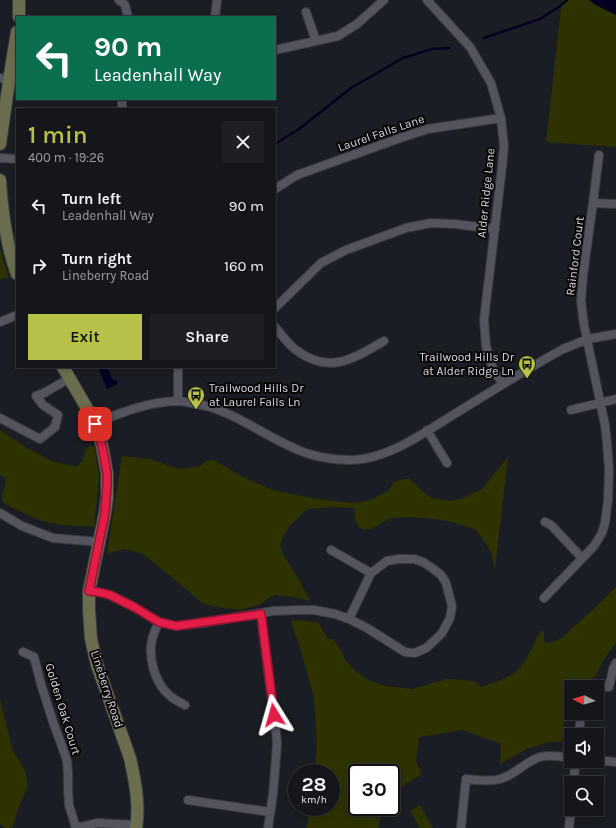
<!DOCTYPE html>
<html lang="en">
<head>
<meta charset="utf-8">
<style>
	:root { --surface:#14161b; --page:#1d1f24; --text:#f1f3f6; --muted:#9d9fa3; --line:#33353a; --accent:#b7c147 }
	body { margin:0; font-family:Karla,sans-serif; background:var(--page); color:var(--text); height:100vh; display:flex; flex-direction:column; font-size:15px; white-space:nowrap }
	* { box-sizing:border-box; margin:0 }
	p { font-size:13px; color:var(--muted) }
	.icon { flex:none; width:22px; height:22px; fill:none; stroke:currentColor; stroke-width:2; stroke-linecap:round; stroke-linejoin:round }
	.map { position:relative; flex:1; overflow:hidden }
	.sheet { position:absolute; left:16px; top:108px; width:260px; height:260px; display:flex; flex-direction:column; background:var(--surface); border-radius:0px; box-shadow:0 2px 6px #0003,0 0 0 1px var(--line) }
	.sheet>* { flex:none }
	.top-card { position:absolute; left:16px; top:16px; width:260px; height:84px; border-radius:0px; box-shadow:0 2px 6px #0003,0 0 0 1px var(--line); background:#0b6e4f; color:#fff; overflow:hidden }
	.needle { width:26px; rotate:275deg }
	.buttons { position:absolute; left:564px; top:680px; display:grid; gap:8px }
	.buttons a { display:grid; place-items:center; width:40px; height:40px; border-radius:0px; background:var(--surface); box-shadow:0 2px 6px #0003,0 0 0 1px var(--line); font-size:20px }
	.speed { position:absolute; left:288px; top:764px; display:flex; gap:8px; font-size:20px; font-weight:700; text-align:center }
	.speed>* { display:grid; place-content:center; width:52px; height:52px; border-radius:50%; background:var(--surface); box-shadow:0 2px 6px #0003,0 0 0 1px var(--line); line-height:1 }
	.speed small { font-size:10px; font-weight:400 }
	.speed .limit { border:2px solid #111; border-radius:6px; background:#fff; color:#111 }
	.pin { position:absolute; display:grid; place-items:center; width:34px; height:34px; color:#fff; margin:-17px; border-radius:8px; box-shadow:0 2px 6px #0006 }
	.me { position:absolute; width:44px; margin:-22px; rotate:352deg; stroke-linejoin:round; filter:drop-shadow(0 0 3px #0008) }
	.turn { display:flex; align-items:center; gap:14px; height:84px; padding:0 12px; font-size:18px }
	.turn .icon { width:52px; height:52px; stroke-width:2.5 }
	.turn b { display:block; font-size:28px; line-height:34px }
	.round { display:grid; place-items:center; flex:none; width:42px; height:42px; border-radius:0px; background:var(--page) }
	.head { display:flex; align-items:center; justify-content:space-between; height:68px; padding:0 12px }
	h1 { font-size:24px; font-weight:600; line-height:30px; color:var(--accent) }
	.cta { display:flex; gap:8px; margin-top:auto; padding:8px 12px }
	.cta a { flex:1; height:46px; border-radius:0px; background:var(--accent); color:#111; font-size:16px; font-weight:600; line-height:46px; text-align:center }
	.cta a+a { background:var(--page); color:var(--text) }
	ul { padding:0; list-style:none }
	li { display:flex; align-items:center; gap:12px; height:60px; padding:0 12px }
	li div { flex:1 }
	li b { display:block; font-size:15px }
	li em { font-style:normal }
	.map>svg:first-child { display:block }
	.green { fill:#2e3200 }
	.water { fill:#040021 }
	.lines { fill:none; stroke-linecap:round; stroke-linejoin:round }
	.stream { stroke:#040021; stroke-width:2.5 }
	.street-casing { stroke:#393a40; stroke-width:10 }
	.secondary-casing { stroke:#393a40; stroke-width:14 }
	.street { stroke:#53545d; stroke-width:8 }
	.secondary { stroke:#6a6e4e; stroke-width:12 }
	.route-casing { stroke:#92132f; stroke-width:10 }
	.route { stroke:#e11d48; stroke-width:7 }
	.labels { text-anchor:middle; stroke-width:4; stroke-linejoin:round; paint-order:stroke }
	.street-label { font-size:12px; fill:#d9dbe0; stroke:#07070a }
	.poi-label { font-size:12px; fill:#d9dbe0; stroke:#07070a; text-anchor:end }
</style>
</head>
<body>
<div class="map">
<svg width="616" height="828" viewBox="0 0 616 828">
	<rect width="100%" height="100%" fill="#1b1d24"/>
	<path class="green" d="M562 0H589L596 5 616 15V147L546 142Z
		M0 249 9 278 0 279Z
		M0 430 29 449 54 462 73 466H77L82 462 86 449 90 445 94 447 95 449 99 476 94 527C80 526 65 526 51 523 35 520 20 511 5 504 3 502 2 501 2 498 1 490 12 479 0 475Z
		M122 456 149 459 179 469 194 467 200 466 206 461 214 460 241 476 273 490 317 499 354 503 370 500 388 491 394 482 405 479H410L428 496 437 499 450 501 460 499 482 489 508 457 495 570 492 554 485 542 476 530 462 525 443 520 411 517 391 518 373 528 364 530 359 527 355 519V509L352 508 334 507 307 509 299 517 290 525 282 539 280 545 284 556 297 576 310 601 289 596 275 595 267 599 259 605 240 610 216 607 202 603 168 574 143 554 125 549 107 554Z
		M616 587V643C607 654 601 663 596 676L590 679 568 685 562 742H548L527 749 500 764 501 744 463 730 419 737 416 761 422 774 391 793V773H357V807H381L379 827 378 828H306L311 807H331V773H314L317 747 314 697 301 651 291 621C301 620 309 621 319 623L327 638 333 640 339 646 345 660 353 669 368 680 385 686 412 689 447 679 465 680 476 682 481 687C489 684 510 677 516 672 527 661 533 645 540 632L542 630 544 632V641L546 643H550L562 638 603 600Z
		M0 699 13 751 23 767 26 775 28 786 19 806 13 826 10 828H6L1 825 0 824Z
		M420 805 433 828H420L410 811Z"/>
	<path class="water" d="M589 0H616V15L596 5Z
		M107 367 113 380H116L118 384 107 389 99 370Z"/>
	<g class="lines">
		<path class="stream" d="M484 38 540 19 560 6 567 0
			M275 144 299 129 351 88 403 58 432 49 449 48"/>
		<g class="street-casing">
			<path id="street" d="M119 0 125 5 128 17
				M427 0 470 47 491 83 501 118 504 146 502 167 484 320 486 346 493 369 503 384
				M306 12 316 41
				M215 17 217 0
				M275 50 338 36 357 24 384 0
				M0 78 9 80
				M122 99V109
				M0 158 17 159
				M275 189 297 175 403 137 428 129 501 118
				M593 203 616 204
				M275 308 321 263 346 250 406 228 431 223 455 224 495 229
				M0 322 17 315
				M275 327C282 335 288 344 296 350 329 375 353 359 384 341
				M178 367V401
				M571 410 616 399
				M0 418 40 439 55 427 58 415 43 405 36 396 44 393 70 378
				M95 423C121 413 147 402 176 401 181 401 186 402 191 403 231 408 260 434 296 449 313 457 333 460 352 460 391 459 429 429 461 410 490 392 518 375 547 358L563 349 588 339 616 334
				M427 430 447 463
				M0 513 22 526 53 538 99 542
				M545 522 551 525 582 558
				M331 550 371 573
				M89 591 98 592 110 595 134 607 159 622 176 626 202 623 273 611 298 610H314L335 614 349 619 367 628 405 652 415 653 426 648 434 641 442 633 450 618 452 606 446 583 441 575 432 568 423 562 414 559H399L387 561 371 573 349 619
				M544 598 594 546 602 533 605 523 608 500 609 470 607 443 605 425 584 325 581 301 583 275 593 203 599 155
				M261 614 274 715 277 742 276 758 273 794 268 828
				M159 622C156 628 153 634 152 640 148 658 155 683 169 695 173 699 179 702 185 705
				M23 652 34 657 41 684 53 722 62 746 67 761 68 773V789L69 805 76 828 98 823 137 825
				M590 687 592 686 609 687 613 669 616 663
				M579 735 581 713
				M597 760 616 762
				M573 783 576 761
				M188 800 270 812
				M461 828 466 779C477 780 489 782 500 779 515 775 526 761 540 757 550 754 561 757 571 758
				M569 828 571 808"/>
		</g>
		<g class="secondary-casing">
			<path id="secondary" d="M19 17V0
				M0 144 11 68 17 32
				M0 180C2 212 6 244 17 274
				M63 367 85 405 95 423 102 446 107 473V498L105 513 89 591V611L91 639 97 665 130 758C135 781 140 805 136 828"/>
		</g>
		<use href="#street" class="street"/>
		<use href="#secondary" class="secondary"/>
	</g>
	<g class="lines">
		<g class="route-casing">
			<path id="route" d="M95 424 102 446 107 473V485L105 513 89 591 98 592 110 595 134 607 159 622 176 626 261 614 274 715"/>
		</g>
		<use href="#route" class="route"/>
	</g>
	<defs>
		<g id="bus-pin" transform="scale(0.9)"><path d="M0 17L-7.5 6A9.5 9.5 0 1 1 7.5 6Z" fill="#b7c147" stroke="#07070a"/><path d="M-5-6H5V4H4V6H2V4H-2V6H-4V4H-5ZM-3.5-4V0h7V-4ZM-3.5 1.2v1.5H-2V1.2ZM2 1.2v1.5H3.5V1.2Z" fill="#111"/></g>
	</defs>
	<g fill-rule="evenodd">
		<use href="#bus-pin" x="527" y="364"/>
		<use href="#bus-pin" x="196" y="395"/>
	</g>
	<g class="labels">
		<g class="street-label">
			<text transform="translate(381 133) rotate(-19)" y="4">Laurel Falls Lane</text>
			<text transform="translate(486 193) rotate(-84)" y="4">Alder Ridge Lane</text>
			<text transform="translate(575 256) rotate(-83)" y="4">Rainford Court</text>
			<text transform="translate(107 689) rotate(72)" y="4">Lineberry Road</text>
			<text transform="translate(63 709) rotate(73)" y="4">Golden Oak Court</text>
		</g>
		<g class="poi-label">
			<text x="514" y="361">Trailwood Hills Dr<tspan x="514" dy="14">at Alder Ridge Ln</tspan></text>
			<text x="209" y="392" text-anchor="start">Trailwood Hills Dr<tspan x="209" dy="14">at Laurel Falls Ln</tspan></text>
		</g>
	</g>
</svg>
<div class="buttons">
<a><svg class="needle" viewBox="-14 -14 28 28"><path d="M0-13l5 13h-10z" fill="#e53935"/><path d="M0 13l5-13h-10z" fill="#9d9fa3"/></svg></a>
<a><svg class="icon" aria-label="sound" viewBox="0 0 24 24"><path d="M4 9h4l5-4v14l-5-4H4zM17 9q2 3 0 6"/></svg></a>
<a><svg class="icon" aria-label="search" viewBox="0 0 24 24"><circle cx="10" cy="10" r="6"/><path d="M15 15l6 6"/></svg></a>
</div>
<div class="speed"><div>28<small>km/h</small></div><div class="limit">30</div></div>
<div class="pin" style="left:95px;top:424px;background:#d93025"><svg class="icon" aria-label="arrive" viewBox="0 0 24 24"><path d="M6 21V4h12l-3 4 3 4H6"/></svg></div>
<svg class="me" style="left:274px;top:715px" viewBox="-20 -20 40 40"><path d="M0-17L14 15 0 8-14 15z" fill="#e11d48" stroke="#fff" stroke-width="4"/></svg>
<div class="top-card">
<div class="turn"><svg class="icon" aria-label="left" viewBox="0 0 24 24"><path d="M17 20v-9H6M10 6l-5 5 5 5"/></svg><div><b>90 m</b>Leadenhall Way</div></div>
</div>
<section class="sheet">
<div class="head"><div><h1>1 min</h1><p>400 m · 19:26</p></div><a class="round"><svg class="icon" aria-label="close" viewBox="0 0 24 24"><path d="M6 6l12 12M18 6L6 18"/></svg></a></div>
<ul>
<li><svg class="icon" aria-label="left" viewBox="0 0 24 24"><path d="M17 20v-9H6M10 6l-5 5 5 5"/></svg><div><b>Turn left</b><p>Leadenhall Way</p></div><em>90 m</em></li>
<li><svg class="icon" aria-label="right" viewBox="0 0 24 24"><path d="M7 20v-9h11M14 6l5 5-5 5"/></svg><div><b>Turn right</b><p>Lineberry Road</p></div><em>160 m</em></li>
</ul>
<div class="cta"><a>Exit</a><a>Share</a></div>
</section>
</div>
</body>
</html>
